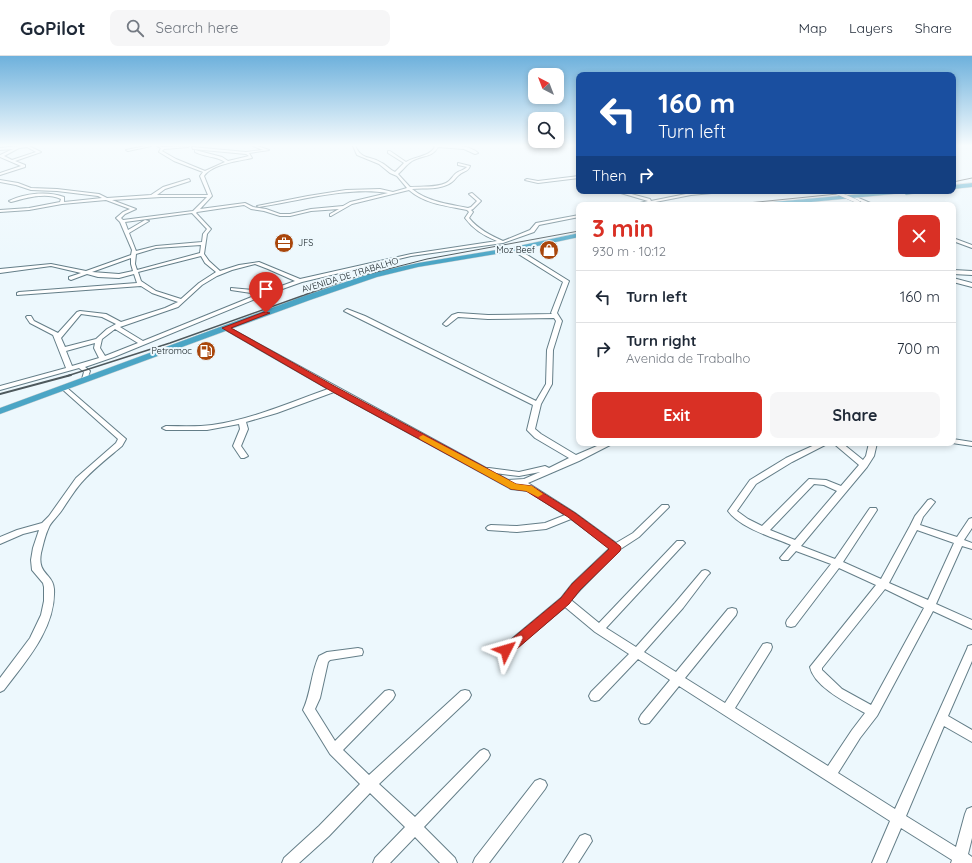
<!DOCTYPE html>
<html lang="en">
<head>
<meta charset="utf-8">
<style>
	:root { --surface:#fff; --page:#f6f6f7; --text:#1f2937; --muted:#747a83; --line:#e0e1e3; --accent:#d93025 }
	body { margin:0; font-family:Quicksand,sans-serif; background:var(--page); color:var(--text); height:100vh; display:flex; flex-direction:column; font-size:15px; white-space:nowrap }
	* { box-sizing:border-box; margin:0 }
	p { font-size:13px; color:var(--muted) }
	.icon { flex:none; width:22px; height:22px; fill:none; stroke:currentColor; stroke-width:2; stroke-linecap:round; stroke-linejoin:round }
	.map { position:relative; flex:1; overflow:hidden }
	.panel { position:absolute; left:576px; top:146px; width:380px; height:244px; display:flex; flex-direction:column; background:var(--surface); border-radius:8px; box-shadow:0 2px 6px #0003 }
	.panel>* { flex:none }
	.guide { position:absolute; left:576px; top:16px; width:380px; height:122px; border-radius:8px; box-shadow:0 2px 6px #0003; background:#1a4fa0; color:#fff; overflow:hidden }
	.needle { width:26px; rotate:318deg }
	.buttons { position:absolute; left:528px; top:12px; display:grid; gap:8px }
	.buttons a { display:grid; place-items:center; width:36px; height:36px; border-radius:8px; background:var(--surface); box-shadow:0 2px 6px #0003; font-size:20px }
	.pin { position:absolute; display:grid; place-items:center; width:34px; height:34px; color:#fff; margin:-41px -17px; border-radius:50% 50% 50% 0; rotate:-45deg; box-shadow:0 0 4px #0007 }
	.pin .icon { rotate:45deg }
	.me { position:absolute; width:44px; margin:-22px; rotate:50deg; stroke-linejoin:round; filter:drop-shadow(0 0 3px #0008) }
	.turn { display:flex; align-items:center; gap:14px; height:84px; padding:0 16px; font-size:18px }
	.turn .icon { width:52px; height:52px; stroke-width:2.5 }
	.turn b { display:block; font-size:28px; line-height:34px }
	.then { display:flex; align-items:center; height:38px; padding:0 16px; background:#0003; gap:8px; font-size:15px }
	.round { display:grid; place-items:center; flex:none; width:42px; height:42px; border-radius:8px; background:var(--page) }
	.summary { display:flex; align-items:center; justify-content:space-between; height:68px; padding:0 16px }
	h1 { font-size:24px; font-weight:800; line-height:30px; color:var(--accent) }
	.cta { display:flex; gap:8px; margin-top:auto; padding:8px 16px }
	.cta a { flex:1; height:46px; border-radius:8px; background:var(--accent); color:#fff; font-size:16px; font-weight:800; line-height:46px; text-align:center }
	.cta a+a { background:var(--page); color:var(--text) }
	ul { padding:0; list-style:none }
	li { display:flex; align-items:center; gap:12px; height:52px; padding:0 16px; border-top:1px solid var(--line) }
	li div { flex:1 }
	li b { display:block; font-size:15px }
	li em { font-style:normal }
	header { display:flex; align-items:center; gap:24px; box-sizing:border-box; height:56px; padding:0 20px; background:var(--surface); border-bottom:1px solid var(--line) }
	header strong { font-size:19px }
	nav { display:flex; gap:22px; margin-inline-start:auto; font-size:14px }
	.search { width:280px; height:36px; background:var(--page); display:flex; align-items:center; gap:10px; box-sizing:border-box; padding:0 14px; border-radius:8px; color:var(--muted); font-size:15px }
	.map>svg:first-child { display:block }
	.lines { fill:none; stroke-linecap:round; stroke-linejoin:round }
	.minor-casing { stroke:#647e88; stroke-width:2 }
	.highway-casing { stroke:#d3d5d5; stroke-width:1 }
	.minor { fill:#fff; fill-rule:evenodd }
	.highway { fill:#4ba5c5; fill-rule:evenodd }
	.rail-far2 { stroke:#4e595d; stroke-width:1 }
	.rail-far1 { stroke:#4e595d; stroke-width:1.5 }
	.rail { stroke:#4e595d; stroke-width:2 }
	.minor-bridge-far1-casing { stroke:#647e88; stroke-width:4; stroke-linecap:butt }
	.minor-bridge-casing { stroke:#647e88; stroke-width:5.5; stroke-linecap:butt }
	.minor-bridge-far1 { stroke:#fff; stroke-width:3.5 }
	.minor-bridge { stroke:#fff; stroke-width:4.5 }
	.route { fill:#d93025; stroke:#8d1f18 }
	.slow { fill:#f59e0b }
	.labels { text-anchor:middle; stroke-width:4; stroke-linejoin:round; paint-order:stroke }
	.far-poi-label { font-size:9px; fill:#0a1418; stroke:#edf8fd; text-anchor:end }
	.far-street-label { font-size:9px; fill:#0a1418; stroke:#edf8fd }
</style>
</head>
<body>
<header>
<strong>GoPilot</strong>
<div class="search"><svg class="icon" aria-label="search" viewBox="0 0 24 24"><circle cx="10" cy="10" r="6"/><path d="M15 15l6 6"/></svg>Search here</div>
<nav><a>Map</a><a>Layers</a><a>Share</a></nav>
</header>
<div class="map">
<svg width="972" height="807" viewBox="0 0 972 807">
	<rect width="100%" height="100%" fill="#edf8fd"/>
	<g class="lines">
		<g class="minor-casing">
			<path id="minor" d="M18 90H29L41 96 15 105 25 109V111L0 119V117L21 110 0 101V99L13 93 0 94V92ZM27 91 36 96 12 104 4 100 19 92Z
				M146 90H151L128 95 126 94Z
				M157 90 163 91 189 90 188 91 164 93 162 95 176 103 205 115 225 106C216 100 204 101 195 96V94L222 101 228 105 249 100 246 98 193 93 192 91 246 96 263 94 253 90H257L269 94 249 97 252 102C239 105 212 108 204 120L212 140 200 153 245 147 253 151 266 153 280 158H290L311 153 343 150 350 146 388 137C349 130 298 145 259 151L257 150 308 140 346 134 380 133 393 136 407 132 397 120 390 117 379 108 357 99 353 90H355C363 105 369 99 382 107 386 109 390 114 395 116L404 107 388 97V95H390L406 106C416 100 429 101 435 91L434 90C447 90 467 87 478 97L475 98 464 93 438 91C432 102 422 99 412 105 406 109 403 114 398 118L410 131C421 130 436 132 446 127 452 124 453 118 458 116 462 114 464 114 467 111L458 109V107L470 110C468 116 463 115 459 119 456 121 455 124 452 126 442 134 425 132 412 133 428 146 449 148 468 152L471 151 477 145 469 138 472 137 481 145 473 153 471 154 473 156 469 162C478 173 490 179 503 185L530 174 536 167 579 159V161L539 169 534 176 503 187 411 200 302 226 260 241 114 301 85 311 90 315 87 324H83L82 323 84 316 79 312 0 334V330L66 312 53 279 30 267 26 261 27 260H31L34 265 58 277 77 256 80 255 106 258 121 266 165 252 178 246 152 237 141 230 17 239V237L19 236 137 227 134 218 119 222 98 221 87 218 71 224 69 223V221L81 217 51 210 0 217V213L51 208 86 215 131 199 132 194 120 166 116 162 123 156 130 153 106 144 62 148 29 154 0 156V154L29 152 60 146 61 143C45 136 27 142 11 146L9 145C25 137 48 135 64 141V146L102 142 98 140 57 135 31 134 16 129 0 126V124L18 127 31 132 57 133 99 138 107 142 151 139 163 131 189 123 190 125 165 133 157 139H208L200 120 203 116 174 105 159 96 161 92ZM409 134C425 148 447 150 467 154L469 156 465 162C473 173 484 180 497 185L411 198 300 223 259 206 239 209 220 215 209 205 204 198 207 178 211 173 196 157 197 156 244 149 251 153 264 155 280 160H290L311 155 339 153 330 158V160H331L352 148ZM161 141H207L193 155 123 164 121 162 125 158 136 153 112 144ZM192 157 207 173 203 178 202 186 156 190 136 195 129 177 149 165 145 164 128 174 125 166ZM201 189 200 197 137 214 135 208 136 198 156 192ZM201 200 205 207 216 216 199 227 181 243 156 235 141 225 138 216ZM131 202V208L133 215 119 218 92 216ZM255 208 268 213 295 225 259 238 253 234 231 232V234L251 237 254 240 143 285 120 271 178 251 202 229 217 220 232 214ZM81 258 102 261 116 268 107 273 96 283 65 291 61 282ZM115 273 138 287 105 300 100 292 102 283ZM95 287 94 292 99 302 72 310 66 295Z
				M579 120V122L538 127 525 124 527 123 538 125Z
				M614 135H620L650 143 651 145 691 137 732 135 691 139 640 149H632L648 145Z
				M852 140H854L875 149H869L852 142Z
				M953 182 972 189V192L953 185Z
				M512 192H516L569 225 557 257 562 265 553 294 552 328 541 348 535 373 541 378 576 399 604 387H614L579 405 528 427 575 457 616 487 633 477 662 449H668L669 451 639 481 619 494 580 534 571 544 599 567 677 485H683L685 487 683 489 606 572 636 591 675 547 702 515 705 514 708 515 710 517 708 519 683 552 644 596 676 616 728 553 732 552 736 553 737 556 736 559 685 622 725 647 763 588 767 587 771 588 772 591 771 594 735 652 828 710 852 674 865 657C849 648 814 631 810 611L876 529 839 512 795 570 791 571 787 570 786 567 787 564 831 508 796 495 788 504H782L780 502 791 489C772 481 740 472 728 455L750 424 786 402 819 387H829L792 406 756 428 737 455 748 463 762 470 809 423 826 424 841 430 859 409 833 387H842L863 404 866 400 869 387H877L874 400 867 411 801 490 835 503 870 452H876L877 454 843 506 881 523 910 470 915 460 928 444 931 443 935 446 923 461 920 469 957 481 969 463 972 462V472L964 484 972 487V493L962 490 936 548 972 564V573L933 555 877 660 860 682 838 717 895 753 967 593 968 590 972 589V605L948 660 972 674V686L944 670 906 760 956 791 965 758 967 753 972 751V782L968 798 972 801V807H951L952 804 901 772 886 807H872L890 765 679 630 649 667 645 668 641 667 639 663 641 659 670 624 638 603 599 644 595 645 591 644 589 640 591 636 629 598 595 576 565 551 510 597 506 598 502 597 501 594 502 591 561 542 572 528 610 492 571 463 546 473 517 476 488 474 486 472 488 470 491 469 517 470 545 467 565 459 528 435 511 433 334 336 277 357 246 366 248 373 241 390 248 400 244 402H241L233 390 240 373 239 368 207 374H166L162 372 166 370C181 370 197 371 212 369 251 364 291 346 328 333L224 273V271L226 270 486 412H489L519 416 545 410 549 412 569 402 535 382 527 374 533 349 344 255 347 253 365 260 536 345 546 328 547 294 556 265 554 262 488 263 458 261 448 269 446 270 443 268 452 259 458 257 488 259 552 258 551 257 563 226 512 194ZM540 416 524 423 508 424 495 417 519 420ZM814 428 824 429 837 435 795 484 770 474ZM917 474 954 487 928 544 889 527ZM885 533 924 552 871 649 842 633 822 614V612Z
				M953 214 972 215V219L953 218Z
				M953 222 972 227V231L953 226Z
				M64 330 66 331 126 383 122 390C109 401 92 414 81 427 74 435 68 445 62 454 58 460 51 466 49 471 45 479 43 489 41 497 37 519 53 517 54 533 56 572 26 605 4 634L0 636V622L30 582 41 559 44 545V531L43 527 32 514 31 504 33 492 39 474 23 478 0 488V481L17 474 42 467 49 460 76 422 116 387 118 383 62 333 61 332 62 331Z
				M953 383 972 386V390L952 387H953Z
				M358 592 362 593 363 596 362 599 330 604 328 606 320 642 315 653 335 685 385 635 389 634 393 635 395 639 393 643 343 694 369 719 461 635 465 634 469 635 471 639 469 643 379 728 415 761 480 695 484 693 488 695 490 699 488 703 424 771 455 802 457 807H440L415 781 390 807H373L375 802 405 771 370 737 329 780 299 807H282L284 802 319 770 360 728 330 698 303 654C311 637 311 617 319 600L327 596Z
				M540 723 545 725 547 729 545 733 489 807H473L475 802 535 725Z
				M585 778 590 780 592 785 578 807H563L580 780Z"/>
		</g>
		<g class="highway-casing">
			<path id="highway" d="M972 127V131L953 133V129Z
				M894 135H928L906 139 904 137 780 149H759L762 147Z
				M579 177V181L514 195 418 211 377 221 310 244 0 358V352L304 240 372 217 418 207 514 191Z"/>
		</g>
		<use href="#minor" class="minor"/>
		<use href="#highway" class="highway"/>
		<path class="rail-far2" d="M953 126 972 122
			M728 149 867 135
			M349 223 427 203 579 175"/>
		<path class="rail-far1" d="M67 320 170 287 352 222"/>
		<path class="rail" d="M0 338 71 319"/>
		<g class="minor-bridge-far1-casing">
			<path id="minor-bridge-far1" d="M833 135 856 145 859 148"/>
		</g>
		<g class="minor-bridge-casing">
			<path id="minor-bridge" d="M858 147 860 149"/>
		</g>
		<use href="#minor-bridge-far1" class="minor-bridge-far1"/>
		<use href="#minor-bridge" class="minor-bridge"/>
	</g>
	<linearGradient id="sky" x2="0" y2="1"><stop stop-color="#6eb1dc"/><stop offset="0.44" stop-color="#f7fcfe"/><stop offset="1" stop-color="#f7fcfe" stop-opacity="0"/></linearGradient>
	<rect width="972" height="203" fill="url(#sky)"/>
	<path class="route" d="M264 256 270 257 231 272 336 331 516 428 532 430 575 457 620 490 621 492 620 495 580 534 569 548 511 598 506 599 502 598 500 594 502 591 561 542 572 528 609 493 568 461 526 435 511 433 331 335 222 272Z"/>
	<path class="slow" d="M423 379 516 428 532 430 543 438 538 441 526 435 511 433 420 383 419 381Z"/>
	<defs>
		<g id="office-disc" transform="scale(1)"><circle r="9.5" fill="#a9460b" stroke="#edf8fd"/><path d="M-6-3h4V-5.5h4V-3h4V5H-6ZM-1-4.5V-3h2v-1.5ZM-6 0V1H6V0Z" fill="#fff"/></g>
		<g id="shop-disc" transform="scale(1)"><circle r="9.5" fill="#a9460b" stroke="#edf8fd"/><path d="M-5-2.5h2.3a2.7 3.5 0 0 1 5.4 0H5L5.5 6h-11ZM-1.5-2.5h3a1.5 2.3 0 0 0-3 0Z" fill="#fff"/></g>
		<g id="fuel-disc" transform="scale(1)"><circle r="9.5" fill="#a9460b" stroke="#edf8fd"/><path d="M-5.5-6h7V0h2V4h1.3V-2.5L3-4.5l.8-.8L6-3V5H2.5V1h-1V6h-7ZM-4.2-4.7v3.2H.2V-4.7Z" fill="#fff"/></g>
	</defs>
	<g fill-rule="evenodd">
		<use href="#office-disc" x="284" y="187"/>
		<use href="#shop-disc" x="549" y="194"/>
		<use href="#fuel-disc" x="206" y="295"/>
	</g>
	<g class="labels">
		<g class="far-poi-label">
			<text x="298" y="190" text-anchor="start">JFS</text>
			<text x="535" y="197">Moz Beef</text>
			<text x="192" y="298">Petromoc</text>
		</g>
		<g class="far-street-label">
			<text transform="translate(350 219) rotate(-17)" y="3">AVENIDA DE TRABALHO</text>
		</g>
	</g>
</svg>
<div class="buttons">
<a><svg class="needle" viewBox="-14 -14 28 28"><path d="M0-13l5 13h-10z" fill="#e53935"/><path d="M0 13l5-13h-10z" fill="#747a83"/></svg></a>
<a><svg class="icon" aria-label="search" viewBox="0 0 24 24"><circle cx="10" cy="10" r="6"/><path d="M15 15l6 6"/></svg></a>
</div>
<div class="pin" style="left:266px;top:257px;background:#d93025"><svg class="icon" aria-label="arrive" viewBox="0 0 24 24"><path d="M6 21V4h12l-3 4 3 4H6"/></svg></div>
<svg class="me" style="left:506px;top:594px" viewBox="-20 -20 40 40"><path d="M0-17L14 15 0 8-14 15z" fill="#d93025" stroke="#fff" stroke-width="4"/></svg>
<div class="guide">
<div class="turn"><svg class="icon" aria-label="left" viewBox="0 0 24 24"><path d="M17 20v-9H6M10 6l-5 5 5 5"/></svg><div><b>160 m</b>Turn left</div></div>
<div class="then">Then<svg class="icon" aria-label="right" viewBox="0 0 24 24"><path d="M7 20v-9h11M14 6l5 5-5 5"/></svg></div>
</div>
<section class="panel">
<div class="summary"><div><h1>3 min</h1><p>930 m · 10:12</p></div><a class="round" style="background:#d93025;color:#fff"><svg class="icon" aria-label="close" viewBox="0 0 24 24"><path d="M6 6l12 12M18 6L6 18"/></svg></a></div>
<ul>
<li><svg class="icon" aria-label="left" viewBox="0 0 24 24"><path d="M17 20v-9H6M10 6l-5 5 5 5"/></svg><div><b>Turn left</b></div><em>160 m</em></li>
<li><svg class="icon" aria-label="right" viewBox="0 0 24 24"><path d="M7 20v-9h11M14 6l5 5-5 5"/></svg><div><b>Turn right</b><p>Avenida de Trabalho</p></div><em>700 m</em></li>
</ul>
<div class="cta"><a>Exit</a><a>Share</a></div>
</section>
</div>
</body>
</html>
